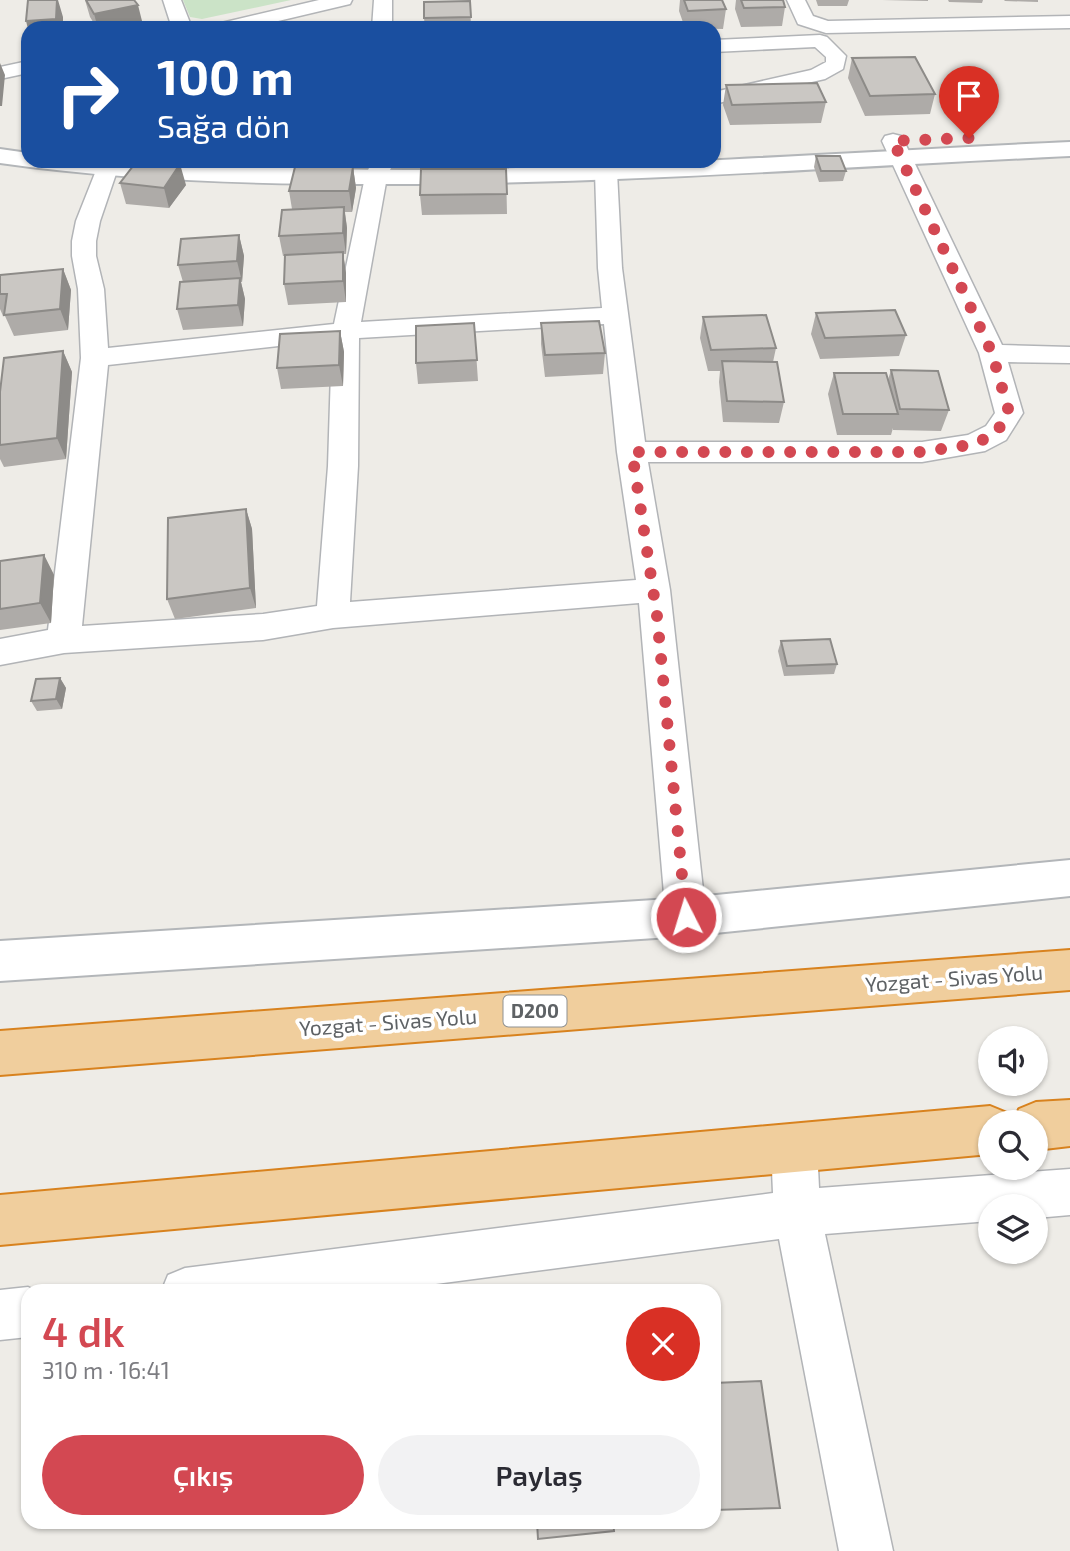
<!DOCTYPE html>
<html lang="tr">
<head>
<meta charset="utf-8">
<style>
	:root { --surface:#fff; --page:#f2f2f3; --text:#2b2b33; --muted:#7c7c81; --accent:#d34852 }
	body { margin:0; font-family:"Exo 2",sans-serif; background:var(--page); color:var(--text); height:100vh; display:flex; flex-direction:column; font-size:26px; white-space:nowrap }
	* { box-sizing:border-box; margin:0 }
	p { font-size:23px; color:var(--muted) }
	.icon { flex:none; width:38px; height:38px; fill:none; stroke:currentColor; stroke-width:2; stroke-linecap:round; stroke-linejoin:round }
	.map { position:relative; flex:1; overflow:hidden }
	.drawer { position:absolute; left:21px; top:1284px; width:700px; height:245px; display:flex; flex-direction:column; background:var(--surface); border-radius:21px; box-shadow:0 2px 5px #0004 }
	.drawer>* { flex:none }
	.hud { position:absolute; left:21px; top:21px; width:700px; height:147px; border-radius:21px; box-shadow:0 2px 5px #0004; background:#1a4fa0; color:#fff; overflow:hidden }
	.fabs { position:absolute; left:978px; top:1026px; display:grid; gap:14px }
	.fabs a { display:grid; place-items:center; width:70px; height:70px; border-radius:50%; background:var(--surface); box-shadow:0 2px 5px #0004; font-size:35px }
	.pin { position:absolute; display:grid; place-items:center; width:60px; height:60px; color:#fff; margin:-72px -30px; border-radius:50% 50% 50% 0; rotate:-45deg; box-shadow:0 0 7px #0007 }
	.pin .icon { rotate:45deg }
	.me { position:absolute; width:77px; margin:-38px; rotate:355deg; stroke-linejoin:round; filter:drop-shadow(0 0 5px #0008) }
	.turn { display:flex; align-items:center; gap:24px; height:147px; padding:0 21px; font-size:32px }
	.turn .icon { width:91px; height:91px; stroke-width:2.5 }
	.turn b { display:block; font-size:49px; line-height:60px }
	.round { display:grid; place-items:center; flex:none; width:74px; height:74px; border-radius:37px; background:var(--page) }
	.head { display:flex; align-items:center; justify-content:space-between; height:119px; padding:0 21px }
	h1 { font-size:42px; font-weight:600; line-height:52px; color:var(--accent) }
	.primary-button { display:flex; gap:14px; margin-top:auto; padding:14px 21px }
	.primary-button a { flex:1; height:80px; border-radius:42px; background:var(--accent); color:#fff; font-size:28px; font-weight:600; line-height:80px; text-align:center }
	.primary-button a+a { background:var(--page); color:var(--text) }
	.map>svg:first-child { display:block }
	.green { fill:#cbe3c7 }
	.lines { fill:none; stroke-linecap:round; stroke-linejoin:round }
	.street-casing { stroke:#b2b4b7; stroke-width:3 }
	.secondary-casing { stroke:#b3b6b9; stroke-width:4 }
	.highway-casing { stroke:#d8821e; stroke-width:4 }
	.street { fill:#fff; fill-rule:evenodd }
	.secondary { fill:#fff; fill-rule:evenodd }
	.highway { fill:#f0ce9d; fill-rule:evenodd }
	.wall { fill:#aeaba8 }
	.shaded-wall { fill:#8d8b88 }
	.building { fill:#cac7c3; stroke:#8d8b88; stroke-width:2 }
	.route { stroke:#d34852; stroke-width:12; stroke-dasharray:0 21.6 }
	.labels { text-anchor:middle; stroke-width:7; stroke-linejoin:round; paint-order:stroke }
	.shield { fill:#fff; stroke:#8e9193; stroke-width:2 }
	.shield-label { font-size:19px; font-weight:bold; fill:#5e6265 }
	.street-label { font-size:21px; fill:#5e6265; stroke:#fff }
</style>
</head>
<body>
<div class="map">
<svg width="1070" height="1551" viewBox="0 0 1070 1551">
	<rect width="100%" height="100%" fill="#eeece7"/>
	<path class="green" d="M183 0H291L202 19 190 17Z"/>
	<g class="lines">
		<g class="street-casing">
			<path id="street" d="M163 0H181L192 28H172Z
				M319 0H352L350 4 249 28H214L217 24Z
				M374 0H392V28H372Z
				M787 0H805L813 16 828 21 1070 16V28L826 33 798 24Z
				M820 35 827 37 846 56 843 69 825 79 714 104V92L811 70 826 62V57L815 47 714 52V40Z
				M28 61V73L0 79V67Z
				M893 134 901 136 904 141 1002 345 1070 347V363L1008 362 1023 413 1006 440 985 451 922 462H648L670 590 706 917 700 930 686 935 672 930 666 917 639 603 333 628 263 640 64 653 0 665V639L48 630 81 358 78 289 72 256V241L76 221 99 163H115L118 168 100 221 96 241V256L104 289 108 348 334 324 365 177 372 161H394L387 177 361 322 602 308 598 268 595 172 590 161H612L617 172 622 268 645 442H922L968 435 986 426 995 413 979 353 882 141 885 136ZM604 324 617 452 636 580 350 602 358 466 359 338ZM332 340 328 466 317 606 263 614 82 626 108 365Z
				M794 1124 810 1131 817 1147 819 1188 1070 1169V1215L1036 1218V1206H990V1221L825 1234 893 1551H839L779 1239 375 1292H161L168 1275 185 1268 773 1193 771 1147 778 1131Z
				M28 1287 38 1292H28V1337L0 1340V1290Z"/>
		</g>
		<g class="secondary-casing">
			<path id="secondary" d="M1070 142V156C835 167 600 185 365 184 244 184 120 180 0 163V149L28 153V161C161 161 293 171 425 170 642 167 854 152 1070 142Z
				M1070 860V896L686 936 0 981V941L686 898Z"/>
		</g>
		<g class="highway-casing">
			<path id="highway" d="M1070 950V990L0 1075V1031Z
				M1070 1100V1146L1036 1150V1122H1014L1019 1109 1036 1102Z
				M990 1106 1007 1113 1010 1122H990V1154L0 1245V1195Z"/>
		</g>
		<use href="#street" class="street"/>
		<use href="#secondary" class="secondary"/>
		<use href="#highway" class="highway"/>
	</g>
	<path class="wall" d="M85 0H134L143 25 126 28H97L90 17Z
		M680 0H722L726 9 723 29 685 28 679 11Z
		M736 0H783L785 7 782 26 741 27 735 9Z
		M816 0H849L847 6H818Z
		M882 0H928V1Z
		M948 0H983L982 3 949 2Z
		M1004 0H1038V2L1005 1Z
		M470 1 471 28H425L424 18Z
		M852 58 935 94 930 114 865 116 848 78Z
		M726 85 826 102 821 123 730 125 723 105Z
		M816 156 846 171 843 181 819 182 814 167Z
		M353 167 356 188 352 212H345L347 228 346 254H343L346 273V302L288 305 284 284 285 256H283L279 236 292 209 289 191Z
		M506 169 507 214 422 215 420 195Z
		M120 183 186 185 169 208 126 204Z
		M239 235 244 256 242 282H241L245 299 243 326 183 330 177 309 183 282 178 265Z
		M63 269 71 290 68 330 14 336 5 316H3L0 309V275Z
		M816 313 906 335 899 356 820 359 811 334Z
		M703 317 776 348 773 362 784 402 779 423 723 422 719 382 720 371H708L700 338Z
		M474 323 478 381 418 384 416 363Z
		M541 323 605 353 603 374 545 377 541 344Z
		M340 331 344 352 343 386 281 389 277 368Z
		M63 351 72 372 66 459 4 467 0 459V392Z
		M891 370 949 410 941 431 893 430V428L891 435H837L828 394 834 373 888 380Z
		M246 509 252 529 256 608 175 619 167 599Z
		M44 555 54 575 51 623 0 630V561Z
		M781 641 837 664 834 674 784 676 778 651Z
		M60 678 66 688 62 709 37 711 31 701Z"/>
	<path class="shaded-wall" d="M57 0H58L63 17V28L28 29 26 21Z
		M138 5 143 25 126 28H98L94 14Z
		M0 63 5 75 2 106H0Z
		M180 164 186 185 169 208 164 188Z
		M353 167 356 188 352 212 349 191Z
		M344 207 347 228 346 254 343 233Z
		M239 235 244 256 242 282 237 261Z
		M343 252 346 273V302L343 281Z
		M63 269 71 290 68 330 60 309Z
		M240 278 245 299 243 326 238 305Z
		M340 331 344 352 343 386 339 365Z
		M63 351 72 372 66 459 57 438Z
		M246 509 252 529 256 608 250 588Z
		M44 555 54 575 51 623 40 603Z
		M60 678 66 688 62 709 56 699Z"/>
	<path class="building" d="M28 0H57L56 19 26 21Z
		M86 0H134L138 5 94 14Z
		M684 0H722L726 9 688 11Z
		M741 0H783L785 7 744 8Z
		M470 1 471 17 424 18V2Z
		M915 57 935 94 870 96 852 58Z
		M817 83 826 102 732 105 726 85Z
		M816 156H840L846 171H821Z
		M137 161H143L180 164 164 188 120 183Z
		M295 167H353L349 191H289Z
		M421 169H506L507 194 420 195Z
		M344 207 343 233 279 236 282 210Z
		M239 235 237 261 178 265 181 239Z
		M343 252V281L284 284 285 255Z
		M63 269 60 309 4 315 7 294H0V275Z
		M240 278 238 305 177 309 180 282Z
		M895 310 906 335 825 338 816 313Z
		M766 315 776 348 711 350 703 317Z
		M599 321 605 353 545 355 541 323Z
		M474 323 477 360 416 363V326Z
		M340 331 339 365 277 368 280 334Z
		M63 351 57 438 0 445V392L4 358Z
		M722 361 777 362 784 402 727 401Z
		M891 370 938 371 949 410 900 409Z
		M834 373H886L898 414H843Z
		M246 509 250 588 167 599 168 518Z
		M44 555 40 603 0 609V561Z
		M830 639 837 664 787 666 781 641Z
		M60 678 56 699 31 701 36 679Z
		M761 1381 780 1508 714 1510V1383Z
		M537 1522H613L614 1531 538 1539Z"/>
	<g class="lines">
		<path class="route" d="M686 917 657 616 632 452H922L975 444 996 433 1009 412 992 353 893 141 969 138"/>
	</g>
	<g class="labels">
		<rect class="shield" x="503.5" y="995.5" width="63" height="31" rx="5"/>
		<g class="shield-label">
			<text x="535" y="1018">D200</text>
		</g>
		<g class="street-label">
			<text transform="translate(954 979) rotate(-4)" y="7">Yozgat - Sivas Yolu</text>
			<text transform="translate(388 1023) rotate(-4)" y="7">Yozgat - Sivas Yolu</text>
		</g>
	</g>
</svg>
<div class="fabs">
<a><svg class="icon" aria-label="sound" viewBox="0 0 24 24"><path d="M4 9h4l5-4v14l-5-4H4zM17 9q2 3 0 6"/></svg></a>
<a><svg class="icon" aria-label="search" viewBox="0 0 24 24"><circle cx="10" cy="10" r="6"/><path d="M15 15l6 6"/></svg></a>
<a><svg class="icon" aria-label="layers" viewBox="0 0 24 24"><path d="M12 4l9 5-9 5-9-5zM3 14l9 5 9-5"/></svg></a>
</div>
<div class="pin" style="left:969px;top:138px;background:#d93025"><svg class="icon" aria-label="arrive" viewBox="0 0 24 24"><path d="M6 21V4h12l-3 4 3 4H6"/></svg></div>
<svg class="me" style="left:686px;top:917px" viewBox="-20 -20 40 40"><circle r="17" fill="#d34852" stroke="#fff" stroke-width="3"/><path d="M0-11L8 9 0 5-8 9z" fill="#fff"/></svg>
<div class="hud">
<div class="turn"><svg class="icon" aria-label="right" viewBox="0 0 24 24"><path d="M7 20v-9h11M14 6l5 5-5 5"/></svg><div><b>100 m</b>Sağa dön</div></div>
</div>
<section class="drawer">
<div class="head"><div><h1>4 dk</h1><p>310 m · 16:41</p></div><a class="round" style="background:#d93025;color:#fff"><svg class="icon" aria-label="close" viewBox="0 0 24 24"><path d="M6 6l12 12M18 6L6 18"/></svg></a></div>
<div class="primary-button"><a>Çıkış</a><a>Paylaş</a></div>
</section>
</div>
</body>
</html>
